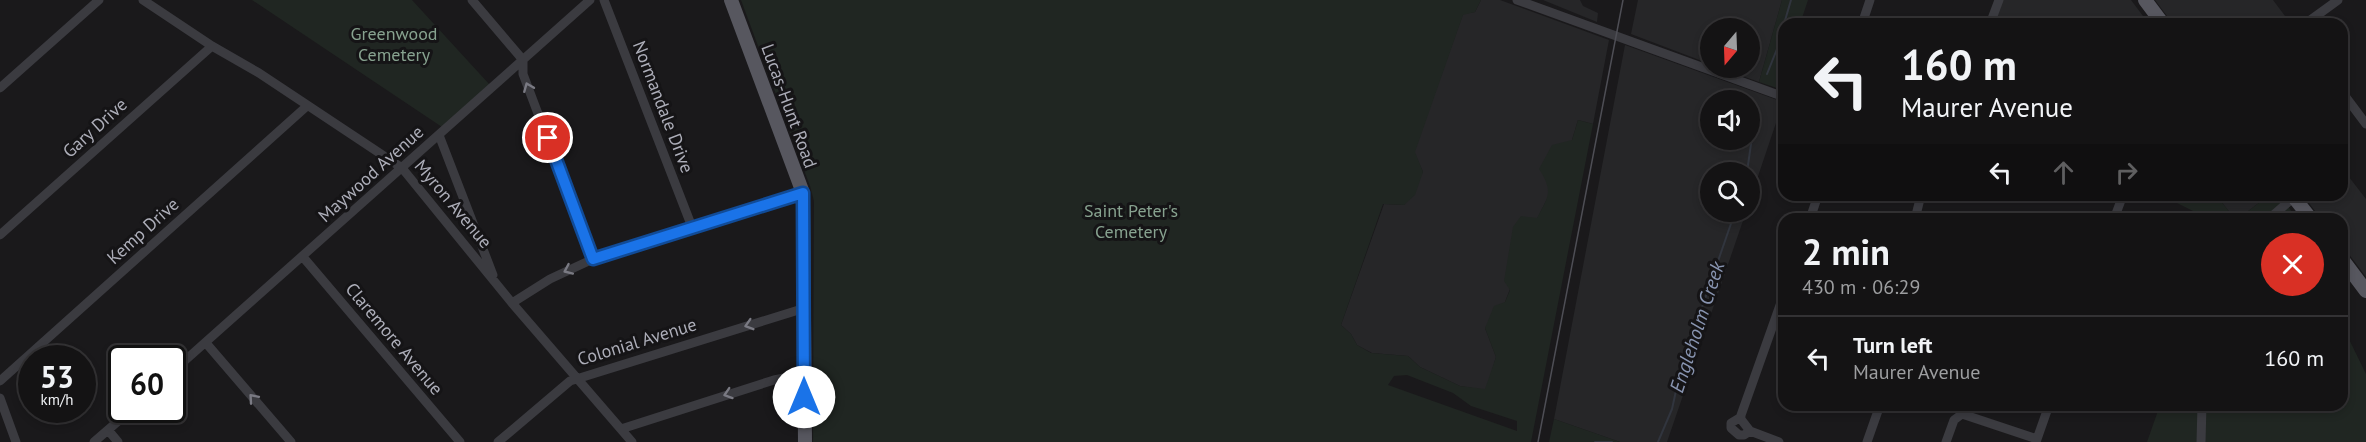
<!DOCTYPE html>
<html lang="en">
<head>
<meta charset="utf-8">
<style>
	:root { --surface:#141314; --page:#212022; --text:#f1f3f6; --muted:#9d9ea0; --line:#333234 }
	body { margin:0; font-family:"PT Sans",sans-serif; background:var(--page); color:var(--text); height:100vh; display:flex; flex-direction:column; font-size:22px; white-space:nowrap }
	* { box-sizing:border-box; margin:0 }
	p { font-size:20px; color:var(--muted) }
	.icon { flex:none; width:33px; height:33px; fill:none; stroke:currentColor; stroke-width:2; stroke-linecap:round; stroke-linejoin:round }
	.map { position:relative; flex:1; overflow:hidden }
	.panel { position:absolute; left:1778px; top:213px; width:570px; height:198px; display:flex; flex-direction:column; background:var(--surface); border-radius:18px; box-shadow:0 3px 9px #0003,0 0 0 2px var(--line) }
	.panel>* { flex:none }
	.hud { position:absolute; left:1778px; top:18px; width:570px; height:183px; border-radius:18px; box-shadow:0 3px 9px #0003,0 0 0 2px var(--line); background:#141314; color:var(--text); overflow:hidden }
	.needle { width:39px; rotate:199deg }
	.buttons { position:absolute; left:1700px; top:18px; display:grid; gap:12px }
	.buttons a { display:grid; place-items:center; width:60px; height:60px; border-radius:50%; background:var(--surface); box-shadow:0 3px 9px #0003,0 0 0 2px var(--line); font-size:30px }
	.speed { position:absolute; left:18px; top:345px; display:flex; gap:12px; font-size:30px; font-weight:700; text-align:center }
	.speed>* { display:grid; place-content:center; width:78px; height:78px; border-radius:50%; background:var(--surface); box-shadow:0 3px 9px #0003,0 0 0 2px var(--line); line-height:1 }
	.speed small { font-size:15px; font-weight:400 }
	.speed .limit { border:3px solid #111; border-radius:9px; background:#fff; color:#111 }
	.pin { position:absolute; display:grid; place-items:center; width:51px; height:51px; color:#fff; margin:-26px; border:3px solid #fff; border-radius:50%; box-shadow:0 2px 6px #0007 }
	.me { position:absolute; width:66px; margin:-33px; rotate:0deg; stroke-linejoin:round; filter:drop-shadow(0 0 4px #0008) }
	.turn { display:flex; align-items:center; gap:21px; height:126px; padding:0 24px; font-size:27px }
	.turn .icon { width:78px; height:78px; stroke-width:2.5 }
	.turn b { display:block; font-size:42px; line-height:51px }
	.lanes { display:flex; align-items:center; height:57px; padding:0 24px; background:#0003; justify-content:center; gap:30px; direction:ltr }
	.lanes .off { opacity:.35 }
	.round { display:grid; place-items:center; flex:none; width:63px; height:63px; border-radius:32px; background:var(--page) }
	.summary { display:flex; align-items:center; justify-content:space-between; height:102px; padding:0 24px }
	h1 { font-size:36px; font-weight:700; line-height:45px }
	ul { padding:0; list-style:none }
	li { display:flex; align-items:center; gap:18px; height:84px; padding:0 24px; border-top:2px solid var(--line) }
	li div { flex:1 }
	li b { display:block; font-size:22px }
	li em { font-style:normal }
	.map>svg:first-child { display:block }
	.built { fill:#262628; fill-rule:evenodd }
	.green { fill:#202622; fill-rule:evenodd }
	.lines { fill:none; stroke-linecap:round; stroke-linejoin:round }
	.stream { stroke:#31353e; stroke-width:2 }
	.street { stroke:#3b3b40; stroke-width:9 }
	.primary { stroke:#57575f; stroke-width:14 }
	.tram { stroke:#4e4e55; stroke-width:1.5 }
	.oneway { stroke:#7a7a83 }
	.route-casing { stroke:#114b97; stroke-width:15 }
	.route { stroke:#1a73e8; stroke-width:10 }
	.labels { text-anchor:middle; stroke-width:6; stroke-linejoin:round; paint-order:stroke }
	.park-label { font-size:18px; fill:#87a28f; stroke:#151416 }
	.street-label { font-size:18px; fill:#adaeb9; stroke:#151416 }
	.water-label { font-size:20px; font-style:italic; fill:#8894b0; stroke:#151416 }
</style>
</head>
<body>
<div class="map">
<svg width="2366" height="442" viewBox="0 0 2366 442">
	<rect width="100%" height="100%" fill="#1a191b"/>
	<path class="built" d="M1481 0H1500L1609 40 1593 124 1578 120 1572 140 1548 184 1549 195 1537 219 1505 302 1485 328 1496 357 1486 390 1460 386 1420 367 1408 356 1372 353 1357 345 1351 334 1341 325 1384 204 1404 205 1423 172 1414 152 1463 14 1475 12Z
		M1543 0H1580L1583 6 1598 13 1597 22Z
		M1638 0H1782L1759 82 1720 68H1749V28H1710V64L1631 34Z
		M2002 0H2131L2149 24H1994Z
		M2155 0H2273L2291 24H2173Z
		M1625 45 1783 102 1749 203V172H1710V212H1746L1667 442H1620L1554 419ZM1710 100H1749V140H1710Z
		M2342 168 2366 199V277L2342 245V219H2321L2303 195H2342Z
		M2216 195H2269L2238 219H2235Z"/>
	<path class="green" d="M252 0H412L490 85 442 127Z
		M741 0H1481L1475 12 1463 15 1415 152 1423 172 1415 195 1404 205 1383 204 1341 325 1351 334 1357 345 1371 353 1408 356 1420 367 1460 386 1485 389 1496 357 1485 328 1494 306 1505 302 1510 290 1504 281 1513 227 1521 216 1537 218C1548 197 1554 192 1539 169L1552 145 1572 140 1578 120 1593 124 1531 442H813L814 201 810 186ZM1407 375 1453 393 1471 406 1517 421V431L1388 385 1394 376Z
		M1782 0H1808L1800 24H1784L1783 71 1777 88 1759 82Z
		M2161 195H2216L2235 219H2209Z
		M2269 195H2280L2297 219H2238Z
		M2342 325 2366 374V442H2147L2160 405H2342Z
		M1554 419 1620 442H1549Z"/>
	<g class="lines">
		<path class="stream" d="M1784 24 1791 0
			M1767 74 1779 44 1784 25
			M1747 172 1755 116
			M1595 442H1612
			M1658 442 1672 409 1681 368 1735 212"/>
		<path class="street" d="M143 0 212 46 259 73 402 168 512 303 632 442
			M472 0 523 60V74L593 259
			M604 0 692 227
			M1517 0 1784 97
			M1862 24 1870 0
			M1990 24 1999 0
			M2305 24 2338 0
			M0 88 99 0
			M2342 92 2366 124
			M439 135 493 275
			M1810 219 1818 195
			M1918 219 1917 211 1921 195
			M2114 219 2123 195
			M2269 219 2294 197
			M0 235 212 46
			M303 257 460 442
			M512 303 550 279 593 259 803 193
			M206 343 291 442
			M172 372 590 0
			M0 381 307 106
			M0 398 16 442
			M1741 417 1731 423V428L1739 435H1744L1750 431
			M621 429 774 380 804 374
			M108 430 118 442
			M94 442 131 410
			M498 442 570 381 805 308
			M1779 442 1750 431 1740 418 1784 294
			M1867 442 1880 405
			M1946 442 1954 420 1962 414 2037 439
			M2036 442 2049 405
			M2201 442 2202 405"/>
		<path class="primary" d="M731 0 803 193 805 442
			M2145 0 2163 24
			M2292 195 2311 219
			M2342 259 2366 291"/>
		<path class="tram" d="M1538 442 1623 0"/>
	</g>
	<defs><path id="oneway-chevron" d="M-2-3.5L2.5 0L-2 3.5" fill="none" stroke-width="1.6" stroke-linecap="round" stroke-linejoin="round" transform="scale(1.5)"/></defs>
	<g class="oneway">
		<use href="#oneway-chevron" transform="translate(528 87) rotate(-112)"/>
		<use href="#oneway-chevron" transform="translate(568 270) rotate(156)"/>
		<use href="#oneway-chevron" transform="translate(749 325) rotate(163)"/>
		<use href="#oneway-chevron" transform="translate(728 394) rotate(162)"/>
		<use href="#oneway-chevron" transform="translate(253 398) rotate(-131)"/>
	</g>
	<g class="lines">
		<g class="route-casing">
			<path id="route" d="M548 138 593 259 803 193 804 397"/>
		</g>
		<use href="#route" class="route"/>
	</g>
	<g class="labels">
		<g class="park-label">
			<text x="394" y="40">Greenwood<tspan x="394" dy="21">Cemetery</tspan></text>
			<text x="1131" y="217">Saint Peter's<tspan x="1131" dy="21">Cemetery</tspan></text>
		</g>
		<g class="street-label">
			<text transform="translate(789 106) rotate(70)" y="6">Lucas-Hunt Road</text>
			<text transform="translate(663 107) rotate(69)" y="6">Normandale Drive</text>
			<text transform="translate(95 128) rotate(-42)" y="6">Gary Drive</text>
			<text transform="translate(371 174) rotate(-42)" y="6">Maywood Avenue</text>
			<text transform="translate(453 204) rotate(50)" y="6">Myron Avenue</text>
			<text transform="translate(143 231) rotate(-42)" y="6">Kemp Drive</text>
			<text transform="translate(394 339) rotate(50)" y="6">Claremore Avenue</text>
			<text transform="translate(637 342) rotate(-17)" y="6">Colonial Avenue</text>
		</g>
		<g class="water-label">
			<text transform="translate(1697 327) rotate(-72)" y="7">Engleholm Creek</text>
		</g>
	</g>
</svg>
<div class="buttons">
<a><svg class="needle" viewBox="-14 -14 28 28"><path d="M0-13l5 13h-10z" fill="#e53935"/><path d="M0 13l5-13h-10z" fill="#9d9ea0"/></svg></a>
<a><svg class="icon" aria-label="sound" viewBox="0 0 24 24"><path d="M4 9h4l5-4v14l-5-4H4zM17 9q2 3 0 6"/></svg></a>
<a><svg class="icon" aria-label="search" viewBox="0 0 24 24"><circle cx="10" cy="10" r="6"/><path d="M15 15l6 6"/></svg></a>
</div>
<div class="speed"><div>53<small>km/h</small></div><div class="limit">60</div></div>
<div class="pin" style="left:548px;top:138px;background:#d93025"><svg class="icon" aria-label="arrive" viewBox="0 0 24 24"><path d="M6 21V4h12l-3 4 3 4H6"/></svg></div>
<svg class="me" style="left:804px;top:397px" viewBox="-20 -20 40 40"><circle r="19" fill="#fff"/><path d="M0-13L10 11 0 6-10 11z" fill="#1a73e8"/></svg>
<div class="hud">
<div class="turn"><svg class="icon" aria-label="left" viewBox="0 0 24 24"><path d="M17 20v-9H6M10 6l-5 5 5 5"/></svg><div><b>160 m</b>Maurer Avenue</div></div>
<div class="lanes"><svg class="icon" aria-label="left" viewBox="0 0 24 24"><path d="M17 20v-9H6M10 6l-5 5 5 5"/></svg><svg class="icon off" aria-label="ahead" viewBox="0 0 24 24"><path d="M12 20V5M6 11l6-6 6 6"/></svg><svg class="icon off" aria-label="right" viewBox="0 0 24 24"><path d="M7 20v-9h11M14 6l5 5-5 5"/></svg></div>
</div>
<section class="panel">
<div class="summary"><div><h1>2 min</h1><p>430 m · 06:29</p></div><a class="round" style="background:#d93025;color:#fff"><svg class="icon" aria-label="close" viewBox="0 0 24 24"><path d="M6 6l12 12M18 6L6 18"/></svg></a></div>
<ul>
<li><svg class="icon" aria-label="left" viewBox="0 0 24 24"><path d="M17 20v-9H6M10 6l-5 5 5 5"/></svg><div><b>Turn left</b><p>Maurer Avenue</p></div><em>160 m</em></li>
</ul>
</section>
</div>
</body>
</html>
